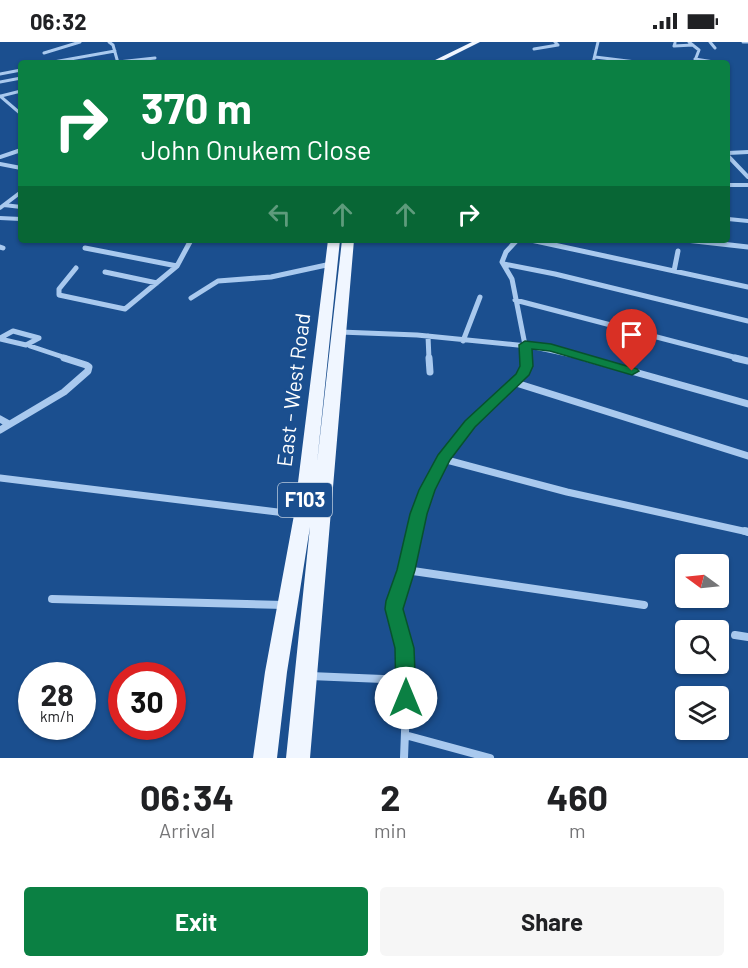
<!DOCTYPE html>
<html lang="en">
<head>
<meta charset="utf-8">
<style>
	:root { --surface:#fff; --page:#f6f6f6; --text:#202124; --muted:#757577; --accent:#0b8043 }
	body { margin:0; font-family:Barlow,sans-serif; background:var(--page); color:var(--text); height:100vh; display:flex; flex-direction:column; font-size:22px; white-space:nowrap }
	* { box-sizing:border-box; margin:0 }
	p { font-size:20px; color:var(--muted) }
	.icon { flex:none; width:33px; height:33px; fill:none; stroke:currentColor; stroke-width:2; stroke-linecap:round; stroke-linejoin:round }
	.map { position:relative; height:716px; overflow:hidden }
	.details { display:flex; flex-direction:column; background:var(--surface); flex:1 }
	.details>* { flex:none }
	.top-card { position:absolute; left:18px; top:18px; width:712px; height:183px; border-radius:6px; box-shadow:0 2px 4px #0004; background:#0b8043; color:#fff; overflow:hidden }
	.needle { width:39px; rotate:285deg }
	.controls { position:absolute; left:675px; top:512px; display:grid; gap:12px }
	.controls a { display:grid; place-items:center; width:54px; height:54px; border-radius:6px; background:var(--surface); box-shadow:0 2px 4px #0004; font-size:30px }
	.speed { position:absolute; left:18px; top:620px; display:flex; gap:12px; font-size:30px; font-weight:700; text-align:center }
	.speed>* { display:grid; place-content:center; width:78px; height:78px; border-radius:50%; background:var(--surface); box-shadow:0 2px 4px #0004; line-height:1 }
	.speed small { font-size:15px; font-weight:400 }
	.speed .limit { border:9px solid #d22; background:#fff; color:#111 }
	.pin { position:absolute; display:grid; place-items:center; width:51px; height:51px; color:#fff; margin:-62px -26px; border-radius:50% 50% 50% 0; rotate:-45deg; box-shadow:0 0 6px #0007 }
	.pin .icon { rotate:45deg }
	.me { position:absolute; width:66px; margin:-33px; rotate:0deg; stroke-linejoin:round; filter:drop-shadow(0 0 4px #0008) }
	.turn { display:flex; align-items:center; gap:21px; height:126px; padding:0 24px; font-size:27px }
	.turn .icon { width:78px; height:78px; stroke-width:2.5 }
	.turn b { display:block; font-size:42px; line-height:51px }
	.lanes { display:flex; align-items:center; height:57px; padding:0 24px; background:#0003; justify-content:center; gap:30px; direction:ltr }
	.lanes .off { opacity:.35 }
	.eta { display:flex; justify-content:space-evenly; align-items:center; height:102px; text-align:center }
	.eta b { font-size:36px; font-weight:700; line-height:42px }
	.cta { display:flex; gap:12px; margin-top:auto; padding:12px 24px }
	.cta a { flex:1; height:69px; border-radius:6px; background:var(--accent); color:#fff; font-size:24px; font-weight:700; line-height:69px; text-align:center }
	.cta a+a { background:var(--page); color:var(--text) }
	.status { display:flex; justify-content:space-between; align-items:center; height:42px; padding:0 30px; background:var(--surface); direction:ltr }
	.status svg { height:16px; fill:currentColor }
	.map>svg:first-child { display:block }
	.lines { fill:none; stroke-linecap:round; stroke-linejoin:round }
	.street-far4 { stroke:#a9c9ee; stroke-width:3 }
	.street-far3 { stroke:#a9c9ee; stroke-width:4 }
	.street-far2 { stroke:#a9c9ee; stroke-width:5 }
	.street-far1 { stroke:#a9c9ee; stroke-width:7 }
	.street { stroke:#a9c9ee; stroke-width:8 }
	.primary { fill:#f0f6ff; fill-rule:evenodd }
	.route { fill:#0b8043; stroke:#07532c; stroke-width:1.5 }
	.labels { text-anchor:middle; stroke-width:4.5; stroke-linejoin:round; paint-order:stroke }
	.shield { fill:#1b4f8f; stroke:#bbcadd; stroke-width:1.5 }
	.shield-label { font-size:20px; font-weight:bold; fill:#fff }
	.street-label { font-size:21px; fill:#fff; stroke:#1b4f8f }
</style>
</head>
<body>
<div class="status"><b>06:32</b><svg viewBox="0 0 49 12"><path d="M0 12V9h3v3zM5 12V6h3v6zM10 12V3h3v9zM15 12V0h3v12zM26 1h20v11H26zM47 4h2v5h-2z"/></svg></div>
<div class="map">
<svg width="748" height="716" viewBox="0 0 748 716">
	<rect width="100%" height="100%" fill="#1b4f8f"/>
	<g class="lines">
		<path class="street-far4" d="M109 0 113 3 118 21
			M689 0 699 8 694 21
			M710 0 715 6
			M743 0H748
			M675 1 674 4 693 3
			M534 7 558 3 555 0
			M44 11 80 0
			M595 15 644 21
			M695 17 720 21
			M118 20 155 16
			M48 21 115 9
			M197 21 202 20
			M593 21 598 0
			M0 32 21 28
			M0 40 21 36
			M0 54 21 72
			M1 54 21 49"/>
		<path class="street-far3" d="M728 111 748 110
			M728 114 748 135
			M0 115 21 108
			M0 122 21 126
			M728 143H748
			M4 163 21 165
			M0 166 21 150
			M0 176 21 177
			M728 177 748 179"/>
		<path class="street-far2" d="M517 198 506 210 502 220 512 237 525 303 591 317
			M531 198 748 245
			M686 198 748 205
			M0 205 3 206
			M85 206 177 224
			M504 222 555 232 748 279
			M76 226 59 247V253L125 267 177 224 191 198
			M674 229 678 209
			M105 230 157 241
			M191 256 218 239 271 235 331 222
			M515 258 741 317
			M340 290 417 293 527 304 526 317
			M428 294 429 317
			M0 296 13 289 39 296 26 303 0 297
			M463 299 480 255
			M30 304 69 317"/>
		<path class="street-far1" d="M429 316 430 330
			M585 316 748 362
			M735 316 748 319
			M516 341 748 414
			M0 377 9 382
			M0 388 64 350 88 329 89 325 86 323 64 316
			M443 417 567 450 748 490
			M0 436 302 473
			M415 491 427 449 443 417 470 382 522 333 526 316"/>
		<path class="street" d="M745 489 748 490
			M406 528 644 563
			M52 557 284 563
			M735 593 748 595
			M310 634 407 638
			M405 693 490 716
			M404 716 407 638 405 606 394 567 415 489"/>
		<path class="primary" d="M472 0H480L438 21H429Z
			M328 198H340L317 421 342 198H354L310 716H286L310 485 287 630 277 716H253L265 630 294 473Z"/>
	</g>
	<path class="route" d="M525 299 551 302 637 327 639 329 632 333 550 309 532 307 533 324 529 333 475 385 450 418 435 448 427 472 415 528 403 567 414 606 416 656 413 662 406 665 399 662 396 656 395 606 385 567 386 559 397 528 410 472 419 448 438 413 465 379 516 332 520 324 519 303Z"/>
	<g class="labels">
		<rect class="shield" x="278" y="441" width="54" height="34" rx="4.5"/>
		<g class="shield-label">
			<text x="305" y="465">F103</text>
		</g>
		<g class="street-label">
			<text transform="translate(294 348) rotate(-83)" y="7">East - West Road</text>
		</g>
	</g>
</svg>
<div class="controls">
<a><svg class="needle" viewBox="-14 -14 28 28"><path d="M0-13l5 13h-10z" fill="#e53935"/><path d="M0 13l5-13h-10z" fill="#757577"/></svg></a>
<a><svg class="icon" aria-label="search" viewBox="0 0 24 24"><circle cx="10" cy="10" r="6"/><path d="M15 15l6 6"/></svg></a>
<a><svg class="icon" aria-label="layers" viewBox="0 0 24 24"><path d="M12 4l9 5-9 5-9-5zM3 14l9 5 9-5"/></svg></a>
</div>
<div class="speed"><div>28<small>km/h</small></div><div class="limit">30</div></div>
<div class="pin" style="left:632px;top:329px;background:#d93025"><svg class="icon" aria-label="arrive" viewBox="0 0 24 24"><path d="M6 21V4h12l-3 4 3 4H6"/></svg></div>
<svg class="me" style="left:406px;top:656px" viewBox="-20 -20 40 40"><circle r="19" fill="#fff"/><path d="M0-13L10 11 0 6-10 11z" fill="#0b8043"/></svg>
<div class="top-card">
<div class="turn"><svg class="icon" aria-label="right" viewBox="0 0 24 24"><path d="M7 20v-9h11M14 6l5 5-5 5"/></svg><div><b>370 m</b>John Onukem Close</div></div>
<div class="lanes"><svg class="icon off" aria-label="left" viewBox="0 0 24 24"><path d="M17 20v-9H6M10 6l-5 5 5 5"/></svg><svg class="icon off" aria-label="ahead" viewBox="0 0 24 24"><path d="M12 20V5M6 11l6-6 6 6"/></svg><svg class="icon off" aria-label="ahead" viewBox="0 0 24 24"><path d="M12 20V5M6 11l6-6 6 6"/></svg><svg class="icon" aria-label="right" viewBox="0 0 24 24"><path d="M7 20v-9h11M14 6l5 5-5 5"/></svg></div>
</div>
</div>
<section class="details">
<div class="eta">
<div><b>06:34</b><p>Arrival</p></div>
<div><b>2</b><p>min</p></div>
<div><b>460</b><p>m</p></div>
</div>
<div class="cta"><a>Exit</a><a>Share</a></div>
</section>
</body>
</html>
